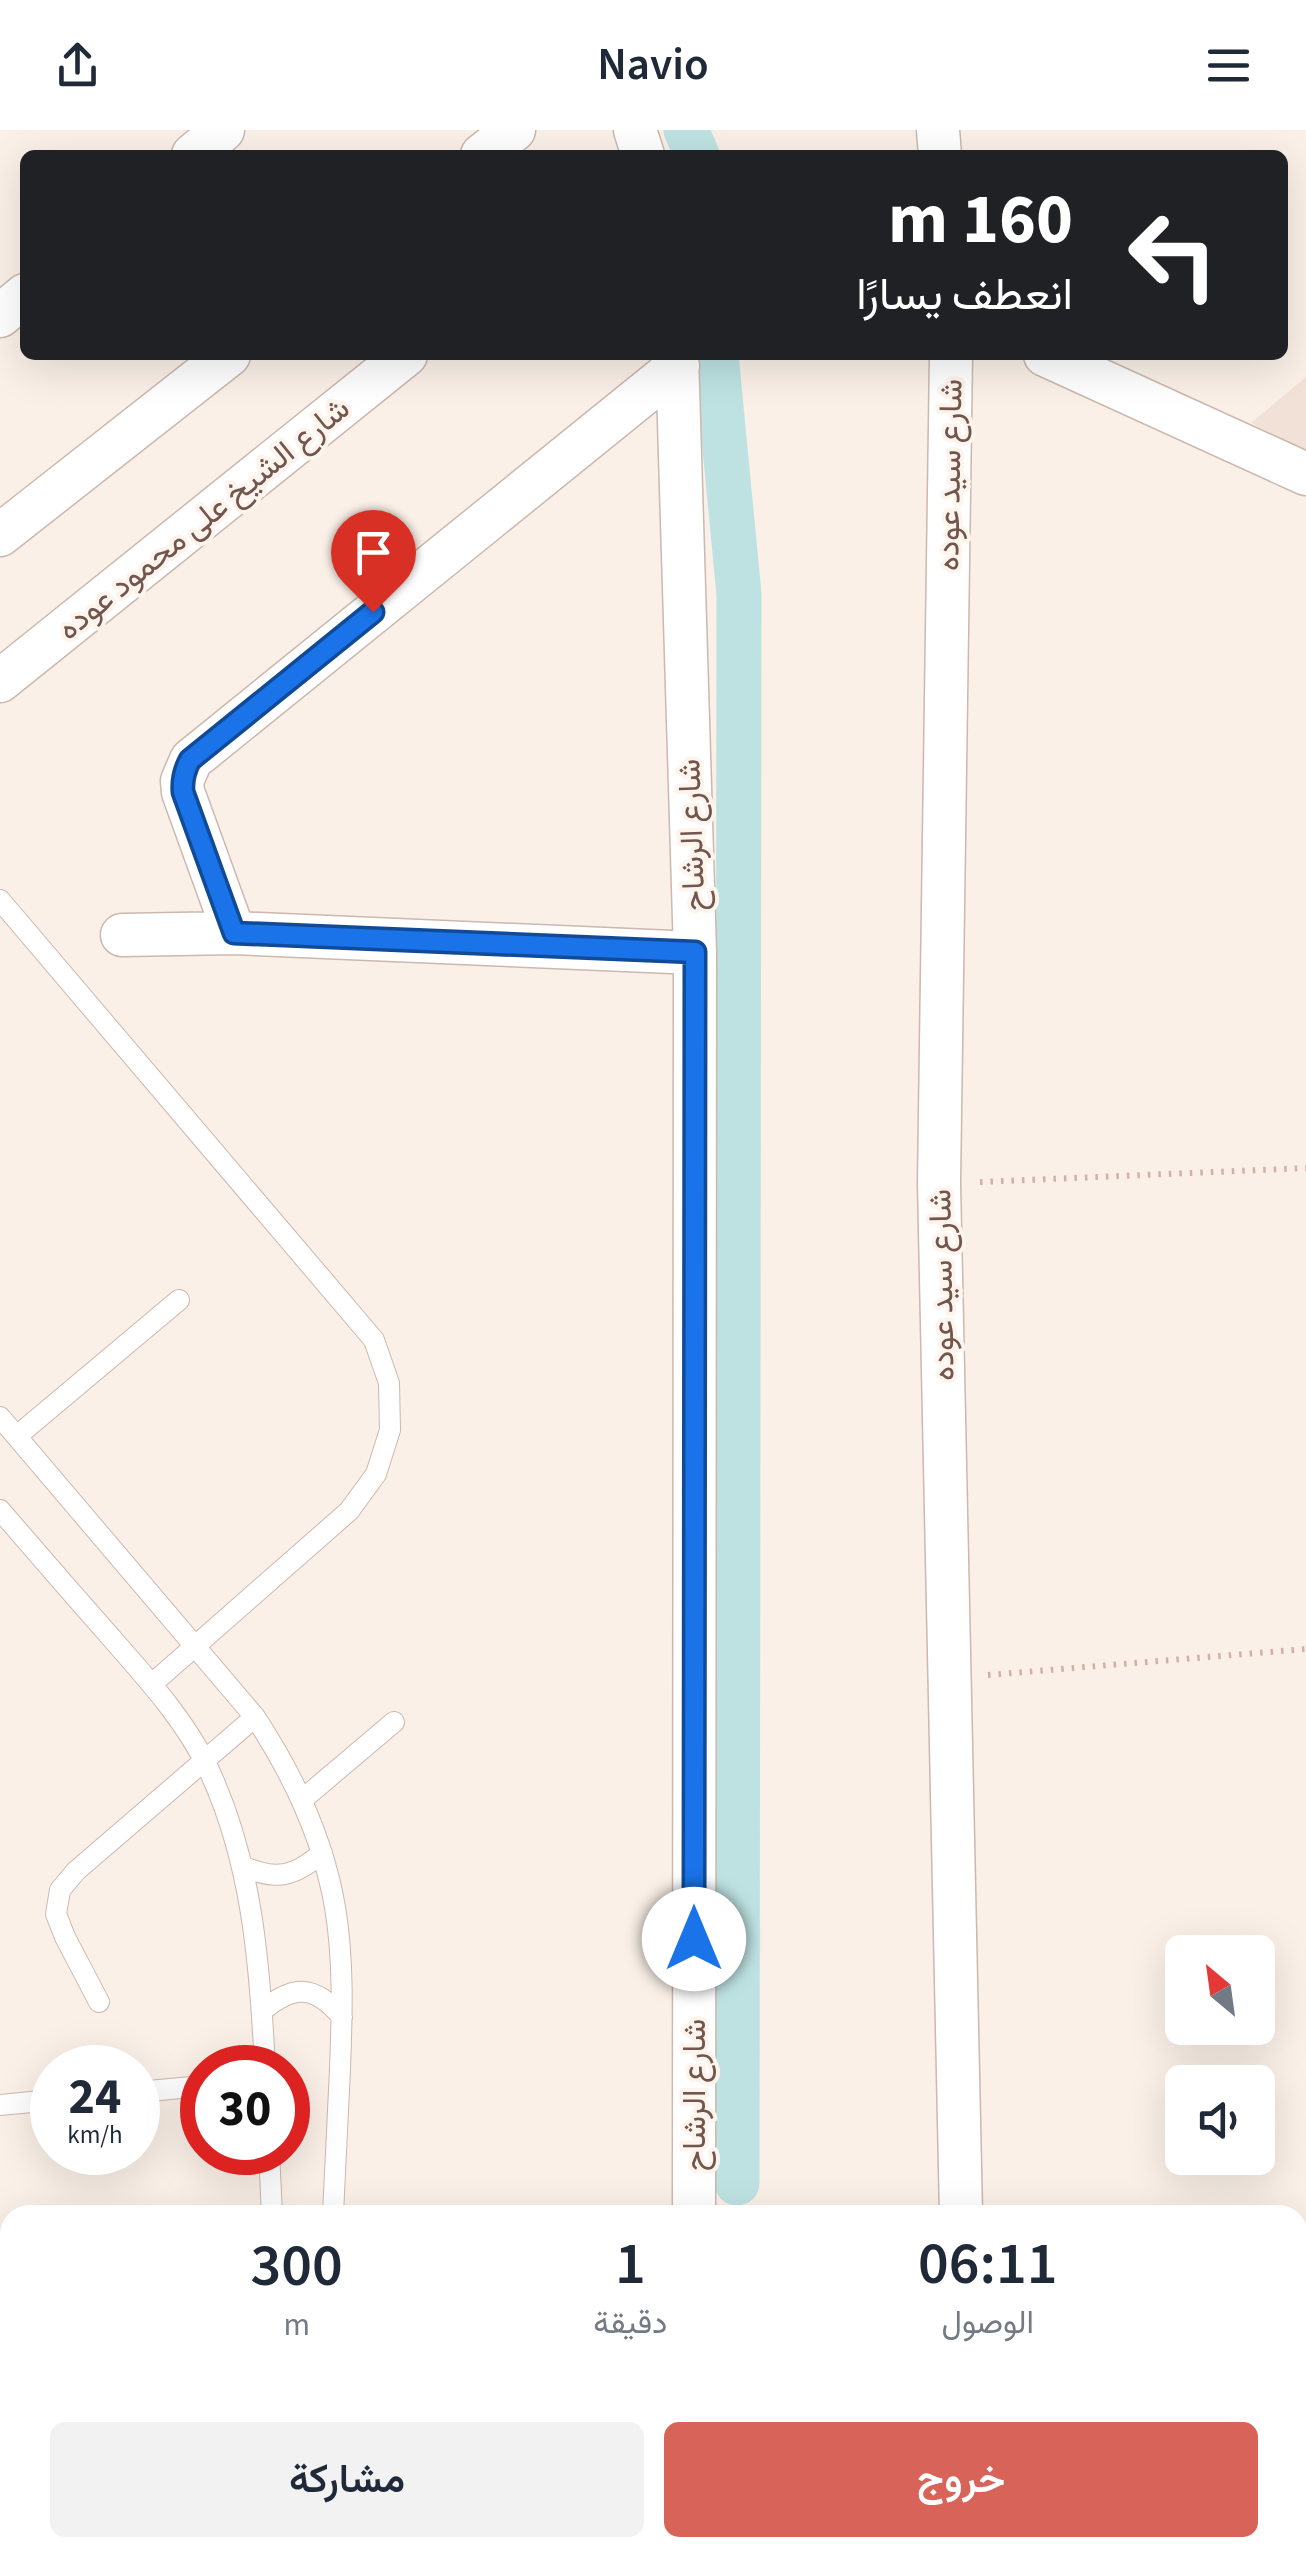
<!DOCTYPE html>
<html lang="ar">
<head>
<meta charset="utf-8">
<style>
	:root { --surface:#fff; --page:#f2f2f3; --text:#1f2937; --muted:#747a83; --accent:#d86459 }
	body { margin:0; font-family:"Source Sans 3",Vazirmatn,sans-serif; background:var(--page); color:var(--text); direction:rtl; height:100vh; display:flex; flex-direction:column; font-size:38px; white-space:nowrap }
	* { box-sizing:border-box; margin:0 }
	p { font-size:32px; color:var(--muted) }
	.icon { flex:none; width:55px; height:55px; fill:none; stroke:currentColor; stroke-width:2; stroke-linecap:round; stroke-linejoin:round }
	.map { position:relative; flex:1; overflow:hidden; direction:ltr }
	.panel { position:absolute; left:0px; top:2075px; width:1308px; height:352px; display:flex; flex-direction:column; background:var(--surface); border-radius:30px 30px 0 0; box-shadow:0 10px 40px #0002; direction:rtl }
	.panel>* { flex:none }
	.banner { position:absolute; left:20px; top:20px; width:1268px; height:210px; border-radius:15px; box-shadow:0 10px 40px #0002; direction:rtl; background:#202124; color:#fff; overflow:hidden }
	.needle { width:65px; rotate:331deg }
	.controls { position:absolute; left:1165px; top:1805px; display:grid; gap:20px }
	.controls a { display:grid; place-items:center; width:110px; height:110px; border-radius:15px; background:var(--surface); box-shadow:0 10px 40px #0002; font-size:50px }
	.speed { position:absolute; left:30px; top:1915px; display:flex; gap:20px; font-size:50px; font-weight:700; text-align:center }
	.speed>* { display:grid; place-content:center; width:130px; height:130px; border-radius:50%; background:var(--surface); box-shadow:0 10px 40px #0002; line-height:1 }
	.speed small { font-size:25px; font-weight:400 }
	.speed .limit { border:15px solid #d22; background:#fff; color:#111 }
	.pin { position:absolute; display:grid; place-items:center; width:85px; height:85px; color:#fff; margin:-102px -42px; border-radius:50% 50% 50% 0; rotate:-45deg; box-shadow:0 0 10px #0007 }
	.pin .icon { rotate:45deg }
	.me { position:absolute; width:110px; margin:-55px; rotate:0deg; stroke-linejoin:round; filter:drop-shadow(0 0 8px #0008) }
	.turn { display:flex; align-items:center; gap:35px; height:210px; padding:0 50px; font-size:45px }
	.turn .icon { width:130px; height:130px; stroke-width:2.5 }
	.turn b { display:block; font-size:70px; line-height:85px }
	.eta { display:flex; justify-content:space-evenly; align-items:center; height:170px; text-align:center }
	.eta b { font-size:60px; font-weight:600; line-height:70px }
	.primary-button { display:flex; gap:20px; margin-top:auto; padding:20px 50px }
	.primary-button a { flex:1; height:115px; border-radius:15px; background:var(--accent); color:#fff; font-size:40px; font-weight:600; line-height:115px; text-align:center }
	.primary-button a+a { background:var(--page); color:var(--text) }
	header { display:flex; justify-content:space-between; align-items:center; height:130px; padding:0 50px; background:var(--surface); font-size:45px; font-weight:600 }
	.map>svg:first-child { display:block }
	.residential { fill:#f1e1d6 }
	.lines { fill:none; stroke-linecap:round; stroke-linejoin:round }
	.canal { stroke:#bee2e2; stroke-width:45 }
	.lane-casing { stroke:#cbb8ae; stroke-width:22 }
	.street-casing { stroke:#cbb8ae; stroke-width:45 }
	.secondary-casing { stroke:#cfb9af; stroke-width:58 }
	.path { stroke:#d2b0a5; stroke-width:6; stroke-dasharray:2.5 8; stroke-linecap:butt }
	.lane { stroke:#fff; stroke-width:20 }
	.street { stroke:#fff; stroke-width:42 }
	.secondary { stroke:#fff; stroke-width:55 }
	.route-casing { stroke:#114b97; stroke-width:25 }
	.route { stroke:#1a73e8; stroke-width:18 }
	.labels { text-anchor:middle; stroke-width:8; stroke-linejoin:round; paint-order:stroke }
	.street-label { font-size:32px; fill:#72564e; stroke:#fdf5ed }
</style>
</head>
<body>
<header><svg class="icon" aria-label="menu" viewBox="0 0 24 24"><path d="M4 6h16M4 12h16M4 18h16"/></svg>Navio<svg class="icon" aria-label="share" viewBox="0 0 24 24"><path d="M12 15V3M7 8l5-5 5 5M5 13v7h14v-7"/></svg></header>
<div class="map">
<svg width="1306" height="2426" viewBox="0 0 1306 2426">
	<rect width="100%" height="100%" fill="#faf0e7"/>
	<path class="residential" d="M1306 247V323L1251 293Z"/>
	<g class="lines">
		<path class="canal" d="M686 0 697 25
			M716 225 739 464 737 2053"/>
		<g class="lane-casing">
			<path id="lane" d="M0 770 374 1210 389 1253 390 1300 376 1344 349 1381 152 1554
				M0 1287 255 1587C294 1646 323 1708 335 1777 344 1831 342 1885 340 1939 338 1987 335 2036 333 2085
				M17 1306 179 1170
				M0 1380C38 1424 76 1468 115 1512 148 1550 183 1588 206 1634 252 1728 260 1834 265 1938
				M303 1669 394 1592
				M242 1736C276 1751 294 1747 322 1723
				M99 1872 65 1807 56 1784 60 1760 76 1741 255 1587
				M262 1881C294 1854 315 1855 342 1887
				M138 1962 202 1956
				M0 1975 52 1970
				M269 2022 272 2085
				M1298 2158 1306 2168"/>
		</g>
		<g class="street-casing">
			<path id="street" d="M635 0 643 25
				M938 0 940 25
				M193 25 223 0
				M482 25 514 0
				M0 186 25 165
				M677 225 695 823 694 2085
				M951 225 939 1053 961 2085
				M1045 225 1306 344
				M0 405 229 225
				M0 551 406 225
				M234 803 183 662 182 651 191 630 678 236
				M122 805 234 803 695 823
				M314 2418V2426
				M750 2418 752 2426
				M831 2418 833 2426
				M1066 2418 1068 2426
				M423 2426V2418"/>
		</g>
		<g class="secondary-casing">
			<path id="secondary" d="M1298 2299H1306
				M0 2320H10
				M1298 2370H1306
				M0 2388 10 2387"/>
		</g>
		<path class="path" d="M980 1052 1306 1038
			M988 1545 1306 1519"/>
		<use href="#lane" class="lane"/>
		<use href="#street" class="street"/>
		<use href="#secondary" class="secondary"/>
	</g>
	<g class="lines">
		<g class="route-casing">
			<path id="route" d="M373 482 190 630C184 641 182 650 183 662L234 803 695 822 694 1809"/>
		</g>
		<use href="#route" class="route"/>
	</g>
	<g class="labels">
		<g class="street-label">
			<text transform="translate(949 345) rotate(-89)" y="11">شارع سيد عوده</text>
			<text transform="translate(203 388) rotate(-39)" y="11">شارع الشيخ على محمود عوده</text>
			<text transform="translate(691 705) rotate(-92)" y="11">شارع الرشاح</text>
			<text transform="translate(941 1155) rotate(-91)" y="11">شارع سيد عوده</text>
			<text transform="translate(694 1965) rotate(-90)" y="11">شارع الرشاح</text>
		</g>
	</g>
</svg>
<div class="controls">
<a><svg class="needle" viewBox="-14 -14 28 28"><path d="M0-13l5 13h-10z" fill="#e53935"/><path d="M0 13l5-13h-10z" fill="#747a83"/></svg></a>
<a><svg class="icon" aria-label="sound" viewBox="0 0 24 24"><path d="M4 9h4l5-4v14l-5-4H4zM17 9q2 3 0 6"/></svg></a>
</div>
<div class="speed"><div>24<small>km/h</small></div><div class="limit">30</div></div>
<div class="pin" style="left:373px;top:482px;background:#d93025"><svg class="icon" aria-label="arrive" viewBox="0 0 24 24"><path d="M6 21V4h12l-3 4 3 4H6"/></svg></div>
<svg class="me" style="left:694px;top:1809px" viewBox="-20 -20 40 40"><circle r="19" fill="#fff"/><path d="M0-13L10 11 0 6-10 11z" fill="#1a73e8"/></svg>
<div class="banner">
<div class="turn"><svg class="icon" aria-label="left" viewBox="0 0 24 24"><path d="M17 20v-9H6M10 6l-5 5 5 5"/></svg><div><b>160 m</b>انعطف يسارًا</div></div>
</div>
<section class="panel">
<div class="eta">
<div><b>06:11</b><p>الوصول</p></div>
<div><b>1</b><p>دقيقة</p></div>
<div><b>300</b><p>m</p></div>
</div>
<div class="primary-button"><a>خروج</a><a>مشاركة</a></div>
</section>
</div>
</body>
</html>
